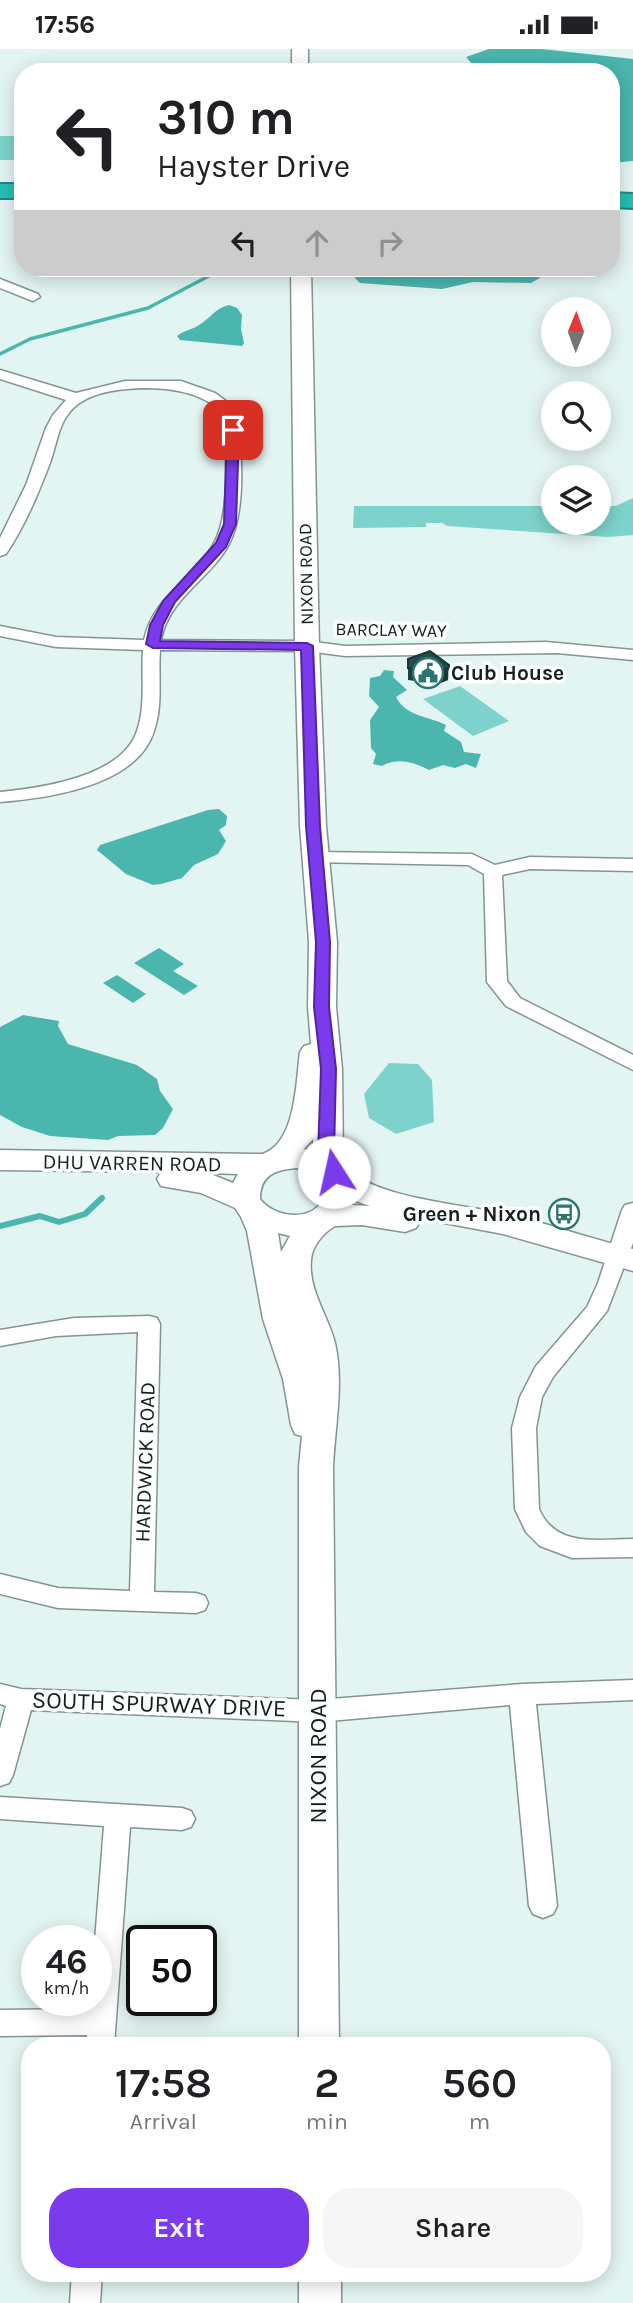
<!DOCTYPE html>
<html lang="en">
<head>
<meta charset="utf-8">
<style>
	:root { --surface:#fff; --page:#f6f6f6; --text:#202124; --muted:#757577; --accent:#7c3aed }
	body { margin:0; font-family:Karla,sans-serif; background:var(--page); color:var(--text); height:100vh; display:flex; flex-direction:column; font-size:26px; white-space:nowrap }
	* { box-sizing:border-box; margin:0 }
	p { font-size:23px; color:var(--muted) }
	.icon { flex:none; width:38px; height:38px; fill:none; stroke:currentColor; stroke-width:2; stroke-linecap:round; stroke-linejoin:round }
	.map { position:relative; flex:1; overflow:hidden }
	.details { position:absolute; left:21px; top:1988px; width:590px; height:245px; display:flex; flex-direction:column; background:var(--surface); border-radius:28px; box-shadow:0 4px 18px #0003 }
	.details>* { flex:none }
	.guide { position:absolute; left:14px; top:14px; width:606px; height:214px; border-radius:28px; box-shadow:0 4px 18px #0003; background:#fff; color:var(--text); overflow:hidden }
	.needle { width:46px; rotate:1deg }
	.fabs { position:absolute; left:541px; top:248px; display:grid; gap:14px }
	.fabs a { display:grid; place-items:center; width:70px; height:70px; border-radius:50%; background:var(--surface); box-shadow:0 4px 18px #0003; font-size:35px }
	.speed { position:absolute; left:21px; top:1876px; display:flex; gap:14px; font-size:35px; font-weight:700; text-align:center }
	.speed>* { display:grid; place-content:center; width:91px; height:91px; border-radius:50%; background:var(--surface); box-shadow:0 4px 18px #0003; line-height:1 }
	.speed small { font-size:18px; font-weight:400 }
	.speed .limit { border:4px solid #111; border-radius:10px; background:#fff; color:#111 }
	.pin { position:absolute; display:grid; place-items:center; width:60px; height:60px; color:#fff; margin:-30px; border-radius:14px; box-shadow:0 4px 10px #0006 }
	.me { position:absolute; width:77px; margin:-38px; rotate:350deg; stroke-linejoin:round; filter:drop-shadow(0 0 5px #0008) }
	.turn { display:flex; align-items:center; gap:24px; height:147px; padding:0 28px; font-size:32px }
	.turn .icon { width:91px; height:91px; stroke-width:2.5 }
	.turn b { display:block; font-size:49px; line-height:60px }
	.lanes { display:flex; align-items:center; height:66px; padding:0 28px; background:#0003; justify-content:center; gap:35px; direction:ltr }
	.lanes .off { opacity:.35 }
	.eta { display:flex; justify-content:space-evenly; align-items:center; height:119px; text-align:center }
	.eta b { font-size:42px; font-weight:600; line-height:49px }
	.cta { display:flex; gap:14px; margin-top:auto; padding:14px 28px }
	.cta a { flex:1; height:80px; border-radius:28px; background:var(--accent); color:#fff; font-size:28px; font-weight:600; line-height:80px; text-align:center }
	.cta a+a { background:var(--page); color:var(--text) }
	.status { display:flex; justify-content:space-between; align-items:center; height:49px; padding:0 35px; background:var(--surface); direction:ltr }
	.status svg { height:19px; fill:currentColor }
	.map>svg:first-child { display:block }
	.green { fill:#7dd3cb }
	.water { fill:#4ab6ae }
	.lines { fill:none; stroke-linecap:round; stroke-linejoin:round }
	.stream-far1 { stroke:#4ab6ae; stroke-width:3.5 }
	.stream { stroke:#4ab6ae; stroke-width:6 }
	.street-casing { stroke:#839492; stroke-width:3 }
	.secondary-casing { stroke:#839492; stroke-width:3 }
	.highway-casing { stroke:#208680; stroke-width:4 }
	.street { fill:#fff; fill-rule:evenodd }
	.secondary { fill:#fff; fill-rule:evenodd }
	.highway { fill:#24beb5; fill-rule:evenodd }
	.wall { fill:#1c4240 }
	.shaded-wall { fill:#173634 }
	.building { fill:#214d4a; stroke:#173634; stroke-width:2 }
	.route { fill:#7c3aed; stroke:#51269a; stroke-width:2 }
	.labels { text-anchor:middle; stroke-width:7; stroke-linejoin:round; paint-order:stroke }
	.far-street-label { font-size:18px; fill:#181e1e; stroke:#fbfffe }
	.poi-label { font-size:21px; font-weight:bold; fill:#181e1e; stroke:#fbfffe; text-anchor:start }
	.street-label { font-size:21px; fill:#181e1e; stroke:#fbfffe }
	.near-street-label { font-size:24px; fill:#181e1e; stroke:#fbfffe }
</style>
</head>
<body>
<div class="status"><b>17:56</b><svg viewBox="0 0 49 12"><path d="M0 12V9h3v3zM5 12V6h3v6zM10 12V3h3v9zM15 12V0h3v12zM26 1h20v11H26zM47 4h2v5h-2z"/></svg></div>
<div class="map">
<svg width="633" height="2254" viewBox="0 0 633 2254">
	<rect width="100%" height="100%" fill="#e3f5f3"/>
	<path class="green" d="M0 87H23V111H0Z
		M633 449V486L608 488 447 477 442 474H426V478L353 479 354 457H553V474H598L599 457H616Z
		M460 637 509 672 473 687 423 650Z
		M389 1014 418 1015 432 1031 434 1073 396 1085 369 1069 364 1045Z"/>
	<path class="water" d="M489 0H542L633 10V112L611 114V23H479L466 8Z
		M353 219H523L536 222 540 229 531 234 473 233 442 240 360 234 355 229Z
		M229 256 237 259 242 266 241 280 244 294 242 297 180 291 177 287C184 281 192 281 199 276 211 269 215 259 229 256Z
		M384 621 394 622 393 628 407 641 396 648C406 668 429 667 446 676L444 682 461 693 464 703 481 705 476 719 466 715 455 719 443 716 429 721C414 713 397 708 382 717L373 715 376 705 371 699 370 671 379 658 369 647 370 629 380 627Z
		M219 760 227 767 226 776 219 781 226 792 218 805 194 816 182 829 161 835 153 836 126 825 97 801 100 796 208 761Z
		M159 899 184 915 173 922 198 937 184 946 134 914Z
		M117 926 146 945 133 954 103 934Z
		M23 966 59 972 58 977 68 995 137 1016 157 1030 160 1042 173 1060 163 1079 155 1086 118 1087 108 1091 50 1087 22 1078 0 1066V978Z"/>
	<g class="lines">
		<path class="stream-far1" d="M0 305 30 290 148 259 224 219"/>
		<path class="stream" d="M0 1177 40 1167 59 1173 85 1165 102 1149"/>
		<g class="street-casing">
			<path id="street" d="M0 230 38 245 40 248 33 252 0 239Z
				M0 321 76 344 125 332H181L215 344 237 360C241 397 247 461 229 495 210 531 169 548 161 591L307 592 345 597 546 593 633 601V611L557 604 345 607 307 602 160 601C158 628 163 656 154 682 137 737 49 749 0 753V743C41 739 122 728 137 682 146 656 141 628 143 601L56 598 0 587V577L56 588 144 591C153 548 192 531 213 496 232 464 226 398 223 362 197 343 174 339 142 339 118 340 85 343 69 364 58 377 56 398 50 414 38 445 25 477 6 505L0 507V489L26 436 46 379 53 366 66 351 0 330Z
				M316 803 472 805 495 816 530 808 633 810V822L530 820 502 826 507 932 520 949 633 1006V1021L506 957 487 933 484 825 468 816 310 813 307 809Z
				M633 1154V1194L607 1262 553 1328 542 1348 536 1379 539 1460C556 1499 597 1490 633 1490V1508L572 1509 540 1497 526 1483 515 1460 512 1379 520 1348 536 1317 587 1258 598 1234 622 1161 625 1156Z
				M149 1267 157 1269 160 1275 154 1543 196 1544 205 1547 208 1554 205 1561 196 1564 58 1559 0 1545V1525L58 1539 130 1542 138 1283 56 1287 0 1297V1281L74 1269Z
				M633 1631V1651L536 1655 557 1857 553 1865 543 1869 533 1865 529 1857 510 1656 318 1673 31 1661 13 1726 9 1734 0 1737V1680L6 1657 0 1655V1635L21 1640 318 1651 522 1635Z
				M0 1748 182 1759 191 1762 195 1770 191 1778 182 1781 130 1778 114 1997H86L87 1986 0 1987V1961L89 1960 90 1951H96L95 1892 104 1777 0 1770Z
				M72 2224H102L100 2254H70Z"/>
		</g>
		<g class="secondary-casing">
			<path id="secondary" d="M292 0H308V23H292Z
				M291 219H311L319 597 326 777 337 893 336 958 342 1020 343 1115C369 1151 476 1156 520 1168 558 1178 595 1191 633 1200V1222L503 1185 418 1169 420 1172 416 1179 405 1183 362 1176 335 1177C323 1184 312 1197 311 1211 308 1241 328 1266 335 1294 344 1334 335 1377 333 1418L339 1997H299V1418L302 1387 295 1385 291 1376 283 1330 263 1270 247 1182 241 1168 235 1159 201 1144 161 1137 157 1130 161 1123 0 1121V1101L262 1105C296 1095 296 1033 300 1003L304 997 311 995 308 958 309 893 300 777 295 597ZM313 1090V1102L304 1100ZM296 1119 310 1122 322 1130C335 1171 280 1176 260 1150 260 1126 275 1121 296 1119ZM208 1124 238 1125 233 1134ZM353 1151 370 1157 352 1156ZM278 1184 290 1187 281 1203Z
				M299 2224H341V2254H299Z"/>
		</g>
		<g class="highway-casing">
			<path id="highway" d="M0 135H23V149H0Z
				M611 144 633 145V159L611 158Z"/>
		</g>
		<use href="#street" class="street"/>
		<use href="#secondary" class="secondary"/>
		<use href="#highway" class="highway"/>
	</g>
	<path class="wall" d="M408 610 448 631 430 638 423 633 408 631Z"/>
	<path class="shaded-wall" d="M449 619 448 631 430 638 431 626Z"/>
	<path class="building" d="M430 602 449 616V619L431 626 423 621 408 619V610Z"/>
	<path class="route" d="M233 378 239 381 236 475 226 498 175 553 163 576 160 592 307 594 313 597 320 777 330 893 329 958 336 1020 334 1105 335 1116 342 1123 334 1128 322 1122 318 1105 321 1020 314 958 316 893 306 777 301 601 153 599 146 595 150 576 163 552 216 494 224 475 227 381Z"/>
	<defs>
		<g id="civic-ring" transform="scale(1.575)"><circle r="9.5" fill="#fbfffe" stroke="#2d7570" stroke-width="1.5"/><path d="M-.6-6.5H3V-4.5H.6V-3L4-1V1h2V6H-6V1h2V-1L-.6-3ZM-1.2 2.5V6h2.4V2.5Z" fill="#2d7570"/></g>
		<g id="bus-ring" transform="scale(1.575)"><circle r="9.5" fill="#fbfffe" stroke="#2d7570" stroke-width="1.5"/><path d="M-5-6H5V4H4V6H2V4H-2V6H-4V4H-5ZM-3.5-4V0h7V-4ZM-3.5 1.2v1.5H-2V1.2ZM2 1.2v1.5H3.5V1.2Z" fill="#2d7570"/></g>
	</defs>
	<g fill-rule="evenodd">
		<use href="#civic-ring" x="428" y="624"/>
		<use href="#bus-ring" x="564" y="1165"/>
	</g>
	<g class="labels">
		<g class="far-street-label">
			<text transform="translate(306 525) rotate(-91)" y="6">NIXON ROAD</text>
			<text transform="translate(391 581) rotate(1)" y="6">BARCLAY WAY</text>
		</g>
		<g class="poi-label">
			<text x="451" y="631">Club House</text>
			<text x="541" y="1172" text-anchor="end">Green + Nixon</text>
		</g>
		<g class="street-label">
			<text transform="translate(132 1114) rotate(1)" y="7">DHU VARREN ROAD</text>
			<text transform="translate(145 1413) rotate(-88)" y="7">HARDWICK ROAD</text>
		</g>
		<g class="near-street-label">
			<text transform="translate(159 1655) rotate(2)" y="8">SOUTH SPURWAY DRIVE</text>
			<text transform="translate(318 1707) rotate(-90)" y="8">NIXON ROAD</text>
		</g>
	</g>
</svg>
<div class="fabs">
<a><svg class="needle" viewBox="-14 -14 28 28"><path d="M0-13l5 13h-10z" fill="#e53935"/><path d="M0 13l5-13h-10z" fill="#757577"/></svg></a>
<a><svg class="icon" aria-label="search" viewBox="0 0 24 24"><circle cx="10" cy="10" r="6"/><path d="M15 15l6 6"/></svg></a>
<a><svg class="icon" aria-label="layers" viewBox="0 0 24 24"><path d="M12 4l9 5-9 5-9-5zM3 14l9 5 9-5"/></svg></a>
</div>
<div class="speed"><div>46<small>km/h</small></div><div class="limit">50</div></div>
<div class="pin" style="left:233px;top:381px;background:#d93025"><svg class="icon" aria-label="arrive" viewBox="0 0 24 24"><path d="M6 21V4h12l-3 4 3 4H6"/></svg></div>
<svg class="me" style="left:334px;top:1123px" viewBox="-20 -20 40 40"><circle r="19" fill="#fff"/><path d="M0-13L10 11 0 6-10 11z" fill="#7c3aed"/></svg>
<div class="guide">
<div class="turn"><svg class="icon" aria-label="left" viewBox="0 0 24 24"><path d="M17 20v-9H6M10 6l-5 5 5 5"/></svg><div><b>310 m</b>Hayster Drive</div></div>
<div class="lanes"><svg class="icon" aria-label="left" viewBox="0 0 24 24"><path d="M17 20v-9H6M10 6l-5 5 5 5"/></svg><svg class="icon off" aria-label="ahead" viewBox="0 0 24 24"><path d="M12 20V5M6 11l6-6 6 6"/></svg><svg class="icon off" aria-label="right" viewBox="0 0 24 24"><path d="M7 20v-9h11M14 6l5 5-5 5"/></svg></div>
</div>
<section class="details">
<div class="eta">
<div><b>17:58</b><p>Arrival</p></div>
<div><b>2</b><p>min</p></div>
<div><b>560</b><p>m</p></div>
</div>
<div class="cta"><a>Exit</a><a>Share</a></div>
</section>
</div>
</body>
</html>
